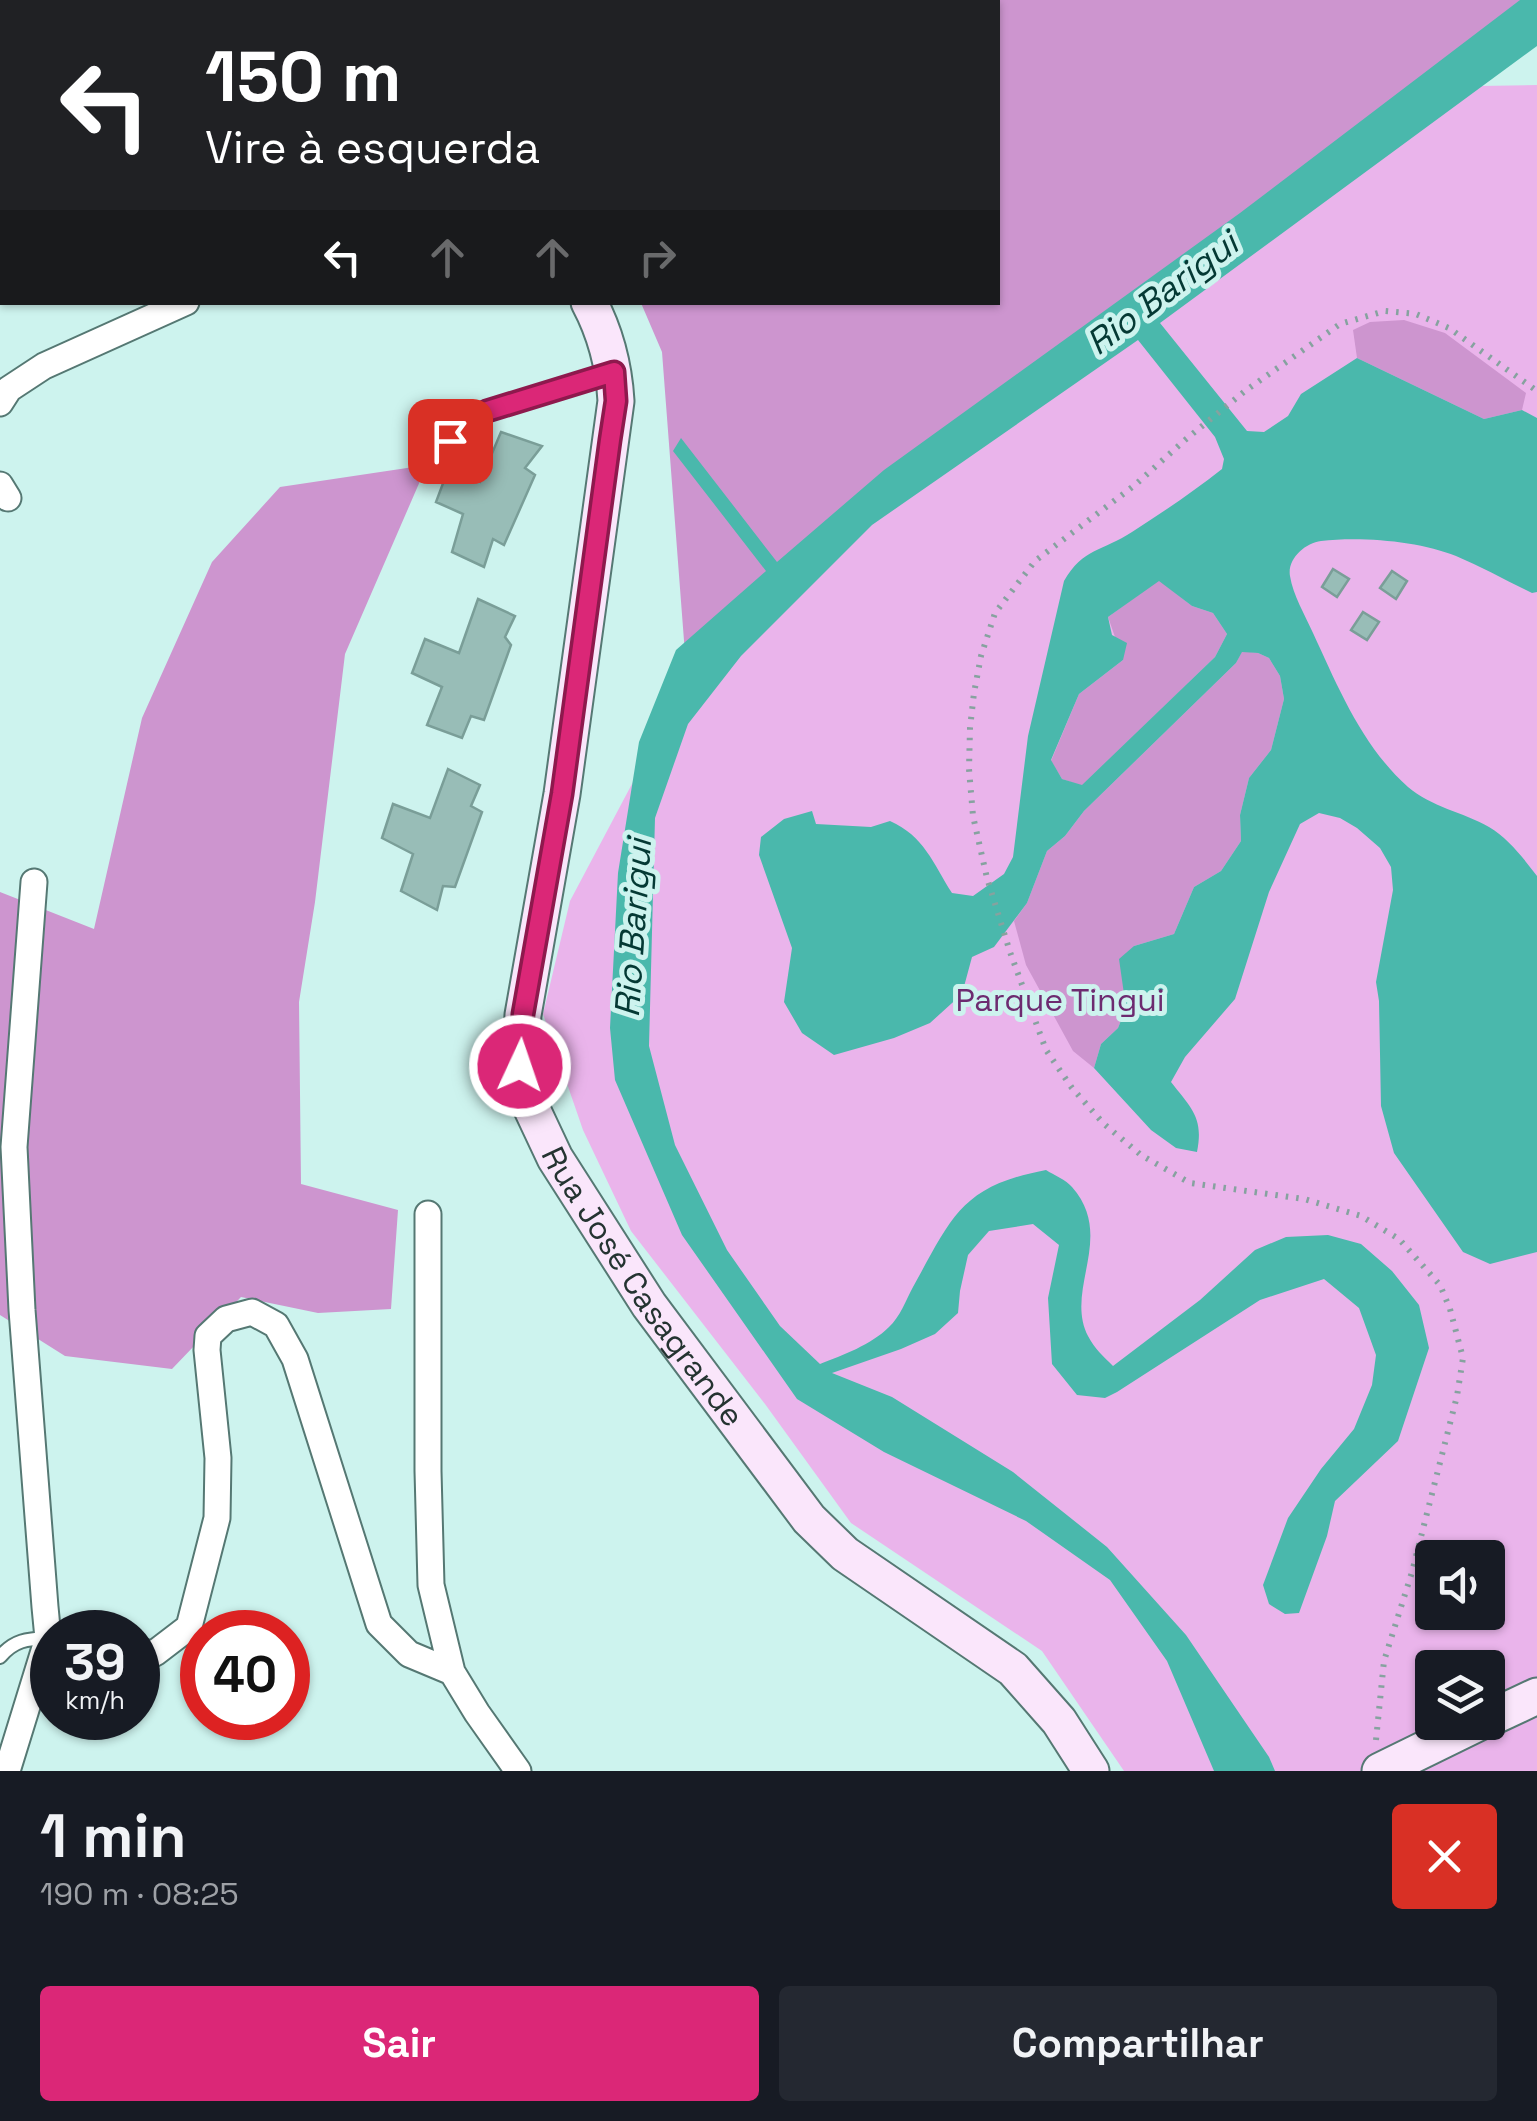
<!DOCTYPE html>
<html lang="pt">
<head>
<meta charset="utf-8">
<style>
	:root { --surface:#171b24; --page:#242831; --text:#f1f3f6; --muted:#9ea1a6; --accent:#db2777 }
	body { margin:0; font-family:"Space Grotesk",sans-serif; background:var(--page); color:var(--text); height:100vh; display:flex; flex-direction:column; font-size:38px; white-space:nowrap }
	* { box-sizing:border-box; margin:0 }
	p { font-size:32px; color:var(--muted) }
	.icon { flex:none; width:55px; height:55px; fill:none; stroke:currentColor; stroke-width:2; stroke-linecap:round; stroke-linejoin:round }
	.map { position:relative; height:1771px; overflow:hidden }
	.panel { display:flex; flex-direction:column; background:var(--surface); flex:1 }
	.panel>* { flex:none }
	.banner { position:absolute; left:0px; top:0px; width:1000px; height:305px; box-shadow:0 2px 8px #0004; background:#202124; color:#fff; overflow:hidden }
	.tools { position:absolute; left:1415px; top:1540px; display:grid; gap:20px }
	.tools a { display:grid; place-items:center; width:90px; height:90px; border-radius:10px; background:var(--surface); box-shadow:0 2px 8px #0004; font-size:50px }
	.speed { position:absolute; left:30px; top:1610px; display:flex; gap:20px; font-size:50px; font-weight:700; text-align:center }
	.speed>* { display:grid; place-content:center; width:130px; height:130px; border-radius:50%; background:var(--surface); box-shadow:0 2px 8px #0004; line-height:1 }
	.speed small { font-size:25px; font-weight:400 }
	.speed .limit { border:15px solid #d22; background:#fff; color:#111 }
	.pin { position:absolute; display:grid; place-items:center; width:85px; height:85px; color:#fff; margin:-42px; border-radius:20px; box-shadow:0 5px 15px #0006 }
	.me { position:absolute; width:110px; margin:-55px; rotate:3deg; stroke-linejoin:round; filter:drop-shadow(0 0 8px #0008) }
	.turn { display:flex; align-items:center; gap:35px; height:210px; padding:0 40px; font-size:45px }
	.turn .icon { width:130px; height:130px; stroke-width:2.5 }
	.turn b { display:block; font-size:70px; line-height:85px }
	.lanes { display:flex; align-items:center; height:95px; padding:0 40px; background:#0003; justify-content:center; gap:50px; direction:ltr }
	.lanes .off { opacity:.35 }
	.round { display:grid; place-items:center; flex:none; width:105px; height:105px; border-radius:10px; background:var(--page) }
	.head { display:flex; align-items:center; justify-content:space-between; height:170px; padding:0 40px }
	h1 { font-size:60px; font-weight:800; line-height:75px }
	.action { display:flex; gap:20px; margin-top:auto; padding:20px 40px }
	.action a { flex:1; height:115px; border-radius:10px; background:var(--accent); color:#fff; font-size:40px; font-weight:800; line-height:115px; text-align:center }
	.action a+a { background:var(--page); color:var(--text) }
	.map>svg:first-child { display:block }
	.green { fill:#eab4eb; fill-rule:evenodd }
	.forest { fill:#cd95cf }
	.water { fill:#4ab8ac; fill-rule:evenodd }
	.building { fill:#98bdb7; stroke:#7a9e98; stroke-width:2.5 }
	.lines { fill:none; stroke-linecap:round; stroke-linejoin:round }
	.lane-casing { stroke:#557873; stroke-width:16 }
	.street-casing { stroke:#557873; stroke-width:29 }
	.secondary-casing { stroke:#557873; stroke-width:39 }
	.path { stroke:#86a29f; stroke-width:6; stroke-dasharray:2.5 8; stroke-linecap:butt }
	.lane { stroke:#fff; stroke-width:12 }
	.street { stroke:#fff; stroke-width:25 }
	.secondary { stroke:#fae6fb; stroke-width:35 }
	.route-casing { stroke:#8e194d; stroke-width:25 }
	.route { stroke:#db2777; stroke-width:18 }
	.labels { text-anchor:middle; stroke-width:10; stroke-linejoin:round; paint-order:stroke }
	.park-label { font-size:32px; fill:#6d2b70; stroke:#cdf3ee }
	.street-label { font-size:32px; fill:#243331; stroke:#cdf3ee }
	.water-label { font-size:35px; font-style:italic; fill:#043934; stroke:#cdf3ee }
</style>
</head>
<body>
<div class="map">
<svg width="1537" height="1771" viewBox="0 0 1537 1771">
	<rect width="100%" height="100%" fill="#cdf3ee"/>
	<path class="green" d="M1537 85V1771H1124L1042 1651 851 1523 765 1404 631 1231 583 1130 543 1014 570 901 687 680 859 514 1480 86ZM1432 1558H1488V1612H1432ZM1432 1668H1488V1722H1432Z"/>
	<path class="forest" d="M513 0H1537V6L859 514 687 680 662 352 641 303 998 302V2H514Z
		M1404 320 1445 333 1526 393 1522 410 1484 419 1357 358 1353 330 1370 322Z
		M427 465 345 654 315 902 299 1002 301 1184 398 1210 391 1309 318 1313 241 1297 172 1369 65 1356 0 1315V892L94 929 142 718 212 562 280 487Z
		M1159 580 1192 606 1213 613 1227 634 1215 657 1082 786 1062 779 1051 761 1079 694 1123 660 1108 617Z
		M1242 651 1258 653 1269 658 1280 676 1284 699 1271 750 1249 778 1240 815 1241 841 1221 871 1194 887 1174 934 1134 946 1124 986 1126 1008 1118 1028 1101 1044 1094 1068 1073 1051 1026 965 1014 921 1027 903 1047 851 1065 836 1084 811 1236 663Z"/>
	<path class="water" d="M1520 0H1537V46L1160 323 1247 431 1264 432 1288 416 1301 394 1357 358 1484 419 1522 410 1537 418V592L1532 593C1507 581 1482 567 1456 556 1420 541 1360 536 1321 541 1305 543 1287 559 1290 576 1293 595 1305 615 1313 633 1338 687 1362 746 1408 787 1431 807 1463 812 1489 827 1508 838 1524 859 1537 876V1252L1490 1264 1463 1252 1394 1153 1381 1106 1379 1001 1376 982 1393 890 1391 867 1380 848 1357 828 1340 818 1319 813 1300 824 1269 892 1235 999 1185 1057 1171 1082C1191 1108 1204 1117 1197 1152L1176 1148 1151 1130 1094 1068 1101 1044 1118 1028 1126 1008 1119 959 1134 946 1174 934 1194 887 1221 871 1241 841 1240 815 1249 778 1271 750 1284 699 1280 676 1269 658 1258 653 1242 652 1236 663 1084 811 1065 836 1047 851 1027 903 994 947 972 957 962 994 930 1023 894 1038 834 1055 802 1033 784 1002 792 948 759 855 761 837 784 819 812 811 816 824 871 827 890 821C924 836 933 863 952 893L973 896 1004 874 1013 857 1028 736 1064 581C1083 548 1103 551 1132 532 1163 512 1193 492 1222 469L1224 459 1215 437 1138 340 872 525 741 656 688 724 655 818 649 1046 675 1145 727 1250 780 1326 820 1364C843 1355 871 1345 889 1327 900 1317 906 1300 913 1287 952 1217 961 1186 1046 1170 1054 1175 1066 1180 1072 1187 1116 1237 1064 1289 1088 1336 1094 1348 1104 1357 1113 1366L1200 1300 1255 1250 1286 1237 1328 1235 1361 1244 1392 1271 1419 1305 1429 1348 1398 1441 1335 1501 1327 1536 1299 1613 1285 1614 1269 1604 1263 1585 1288 1518 1321 1469 1354 1429 1372 1385 1376 1355 1359 1308 1324 1279 1260 1300 1117 1392 1105 1398 1077 1395 1052 1364 1048 1298 1059 1245 1033 1224 989 1231 968 1255 960 1291 958 1313 935 1334 901 1349 832 1373 892 1397 1013 1472 1107 1547 1186 1635 1269 1757 1275 1771H1214L1167 1661 1110 1580 1026 1521 884 1452 797 1399 682 1235 615 1080 610 1028 618 873 639 742 676 650 766 571 673 451 681 438 777 562 884 470 1240 213ZM1159 581 1192 606 1213 613 1227 634 1215 657 1082 785 1062 779 1051 760 1079 694 1123 660 1127 643 1112 635 1108 617Z"/>
	<path class="building" d="M501 432 542 446 525 468 535 475 504 545 493 539 484 567 452 552 463 514 436 502 448 470 480 482Z
		M1333 569 1349 579 1337 597 1322 587Z
		M1392 571 1407 581 1396 599 1380 588Z
		M478 599 515 616 505 637 511 645 484 720 471 716 462 738 427 725 442 687 412 673 425 639 459 653Z
		M1363 612 1379 622 1367 640 1351 630Z
		M448 769 480 785 471 806 482 812 455 887 443 886 437 910 401 891 413 854 382 838 393 804 430 818Z"/>
	<g class="lines">
		<g class="lane-casing">
			<path id="lane" d="M17 0 18 2
				M226 0H227
				M440 458 460 424 487 411 609 374
				M0 1657C14 1640 27 1639 48 1638"/>
		</g>
		<g class="street-casing">
			<path id="street" d="M0 403 9 389 44 366 186 302
				M0 485 8 498
				M34 882 14 1147 22 1310 45 1607 48 1638 52 1640
				M428 1214V1471L431 1585 452 1672 477 1713 518 1771
				M138 1653H155L189 1627 217 1518 218 1458 207 1350 208 1336 226 1319 252 1312 276 1325 295 1359 379 1624 409 1654 452 1672
				M7 1771 48 1638"/>
		</g>
		<g class="secondary-casing">
			<g id="secondary">
				<path d="M432 0 433 2"/>
				<path id="s1" d="M589 302C605 332 614 367 616 401L562 794 523 1015 520 1066 531 1107 555 1158 649 1305 809 1519 845 1554 1013 1669 1059 1721 1091 1771"/>
				<path d="M1488 1719 1537 1696"/>
				<path d="M1380 1771 1480 1722"/>
			</g>
		</g>
		<path class="path" d="M519 2 524 0
			M1376 1740 1384 1661 1412 1572 1457 1396 1463 1358 1450 1309 1440 1285 1399 1239 1361 1216 1304 1199 1190 1183 1141 1155 1104 1124 1072 1088 1046 1050 1010 952 987 878 973 816 969 769 970 728 974 693 981 656 995 613 1035 561 1135 485 1185 440 1245 391 1340 324 1385 311 1416 314 1449 328 1537 391"/>
		<use href="#lane" class="lane"/>
		<use href="#street" class="street"/>
		<use href="#secondary" class="secondary"/>
	</g>
	<g class="lines">
		<g class="route-casing">
			<path id="route" d="M450 441 460 424 487 411 614 372 616 401 610 440 562 794 523 1014 520 1066"/>
		</g>
		<use href="#route" class="route"/>
	</g>
	<g class="labels">
		<g class="park-label">
			<text x="1060" y="1011">Parque Tingui</text>
		</g>
		<g class="street-label">
			<text dy="11" stroke="none"><textPath href="#s1" startOffset="1030">Rua José Casagrande</textPath></text>
		</g>
		<g class="water-label">
			<text transform="translate(1162 293) rotate(-37)" y="12">Rio Barigui</text>
			<text transform="translate(633 928) rotate(-86)" y="12">Rio Barigui</text>
		</g>
	</g>
</svg>
<div class="tools">
<a><svg class="icon" aria-label="sound" viewBox="0 0 24 24"><path d="M4 9h4l5-4v14l-5-4H4zM17 9q2 3 0 6"/></svg></a>
<a><svg class="icon" aria-label="layers" viewBox="0 0 24 24"><path d="M12 4l9 5-9 5-9-5zM3 14l9 5 9-5"/></svg></a>
</div>
<div class="speed"><div>39<small>km/h</small></div><div class="limit">40</div></div>
<div class="pin" style="left:450px;top:441px;background:#d93025"><svg class="icon" aria-label="arrive" viewBox="0 0 24 24"><path d="M6 21V4h12l-3 4 3 4H6"/></svg></div>
<svg class="me" style="left:520px;top:1066px" viewBox="-20 -20 40 40"><circle r="17" fill="#db2777" stroke="#fff" stroke-width="3"/><path d="M0-11L8 9 0 5-8 9z" fill="#fff"/></svg>
<div class="banner">
<div class="turn"><svg class="icon" aria-label="left" viewBox="0 0 24 24"><path d="M17 20v-9H6M10 6l-5 5 5 5"/></svg><div><b>150 m</b>Vire à esquerda</div></div>
<div class="lanes"><svg class="icon" aria-label="left" viewBox="0 0 24 24"><path d="M17 20v-9H6M10 6l-5 5 5 5"/></svg><svg class="icon off" aria-label="ahead" viewBox="0 0 24 24"><path d="M12 20V5M6 11l6-6 6 6"/></svg><svg class="icon off" aria-label="ahead" viewBox="0 0 24 24"><path d="M12 20V5M6 11l6-6 6 6"/></svg><svg class="icon off" aria-label="right" viewBox="0 0 24 24"><path d="M7 20v-9h11M14 6l5 5-5 5"/></svg></div>
</div>
</div>
<section class="panel">
<div class="head"><div><h1>1 min</h1><p>190 m · 08:25</p></div><a class="round" style="background:#d93025;color:#fff"><svg class="icon" aria-label="close" viewBox="0 0 24 24"><path d="M6 6l12 12M18 6L6 18"/></svg></a></div>
<div class="action"><a>Sair</a><a>Compartilhar</a></div>
</section>
</body>
</html>
